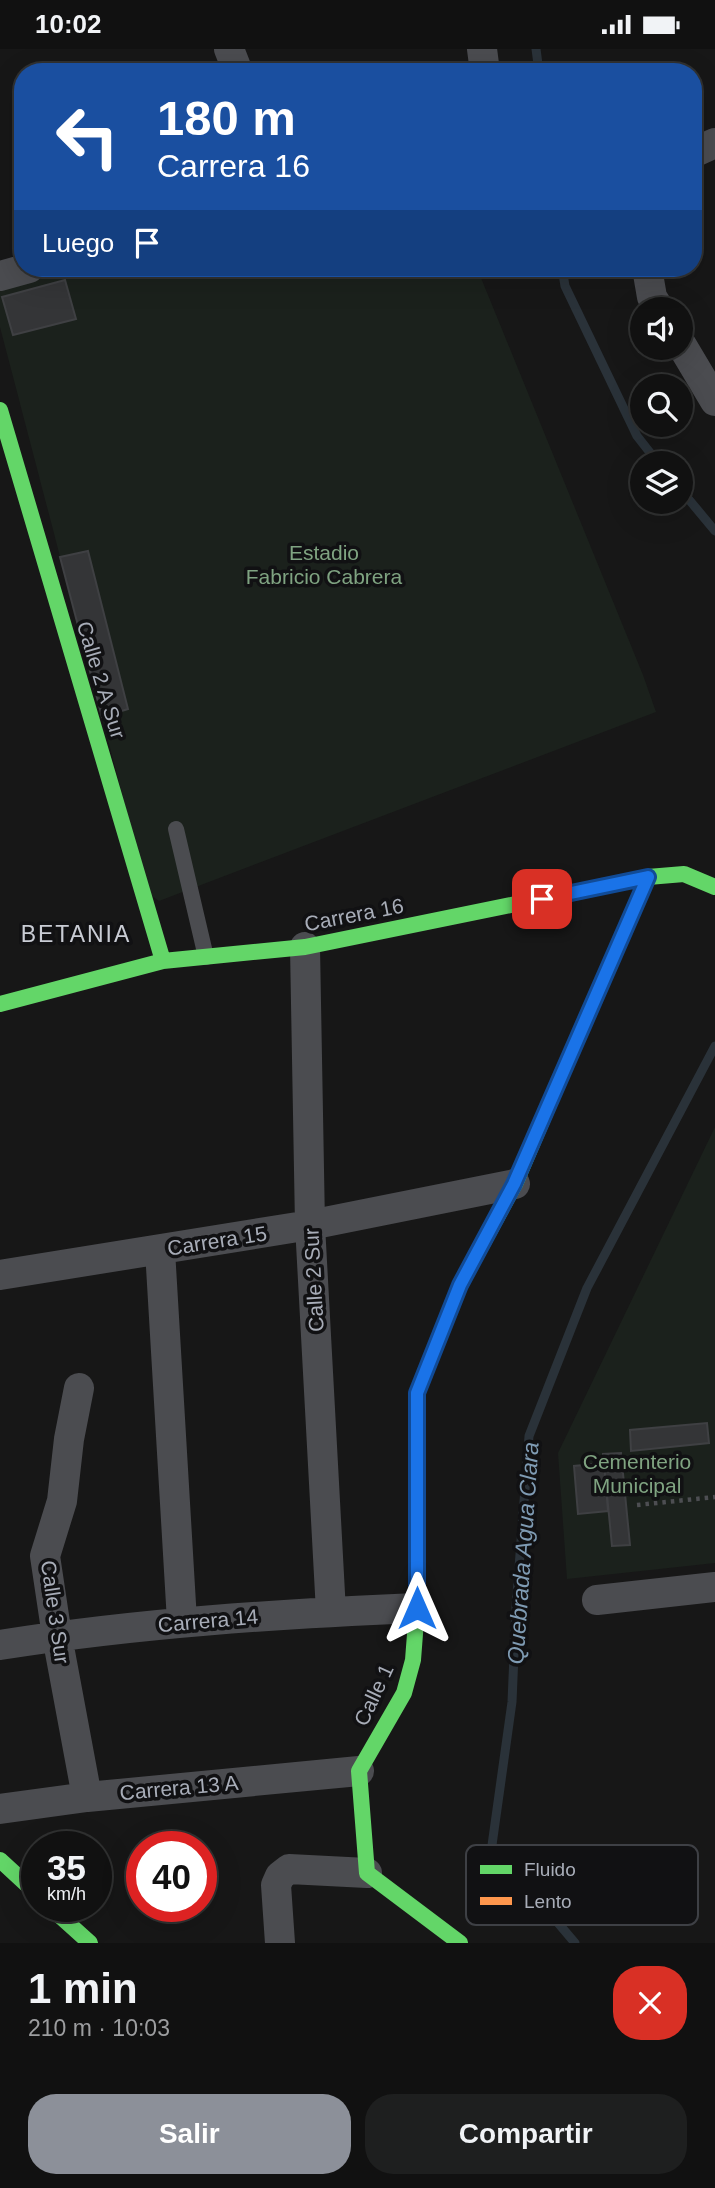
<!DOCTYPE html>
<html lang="es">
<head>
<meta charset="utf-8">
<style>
	:root { --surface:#111; --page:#1e1f1f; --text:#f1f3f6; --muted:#9c9d9f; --line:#303131; --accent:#8c9099 }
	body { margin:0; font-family:Arial,sans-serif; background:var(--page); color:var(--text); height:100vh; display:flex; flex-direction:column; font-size:26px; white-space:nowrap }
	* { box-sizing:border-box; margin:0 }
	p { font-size:23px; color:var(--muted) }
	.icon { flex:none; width:38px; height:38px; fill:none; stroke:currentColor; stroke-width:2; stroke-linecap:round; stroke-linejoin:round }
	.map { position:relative; height:1894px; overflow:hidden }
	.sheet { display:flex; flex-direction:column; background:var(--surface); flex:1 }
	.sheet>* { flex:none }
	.hud { position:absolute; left:14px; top:14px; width:688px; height:214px; border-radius:28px; box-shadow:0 7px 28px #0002,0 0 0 2px var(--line); background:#1a4fa0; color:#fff; overflow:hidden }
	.buttons { position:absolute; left:630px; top:248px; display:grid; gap:14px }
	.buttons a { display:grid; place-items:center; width:63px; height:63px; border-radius:50%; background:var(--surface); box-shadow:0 7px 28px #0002,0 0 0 2px var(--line); font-size:35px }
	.speed { position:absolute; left:21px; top:1782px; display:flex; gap:14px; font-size:35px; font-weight:700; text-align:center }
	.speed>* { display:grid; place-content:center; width:91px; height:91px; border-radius:50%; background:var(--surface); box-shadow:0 7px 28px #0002,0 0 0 2px var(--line); line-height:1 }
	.speed small { font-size:18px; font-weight:400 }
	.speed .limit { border:10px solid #d22; background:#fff; color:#111 }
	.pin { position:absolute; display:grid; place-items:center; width:60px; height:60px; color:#fff; margin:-30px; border-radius:14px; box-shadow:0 4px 10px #0006 }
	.me { position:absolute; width:77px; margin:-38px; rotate:0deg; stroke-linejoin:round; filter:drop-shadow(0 0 5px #0008) }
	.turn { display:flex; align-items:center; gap:24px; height:147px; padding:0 28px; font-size:32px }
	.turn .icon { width:91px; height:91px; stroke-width:2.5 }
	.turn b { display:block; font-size:49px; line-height:60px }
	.then { display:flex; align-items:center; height:66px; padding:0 28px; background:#0003; gap:14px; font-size:26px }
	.round { display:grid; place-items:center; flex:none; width:74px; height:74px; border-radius:28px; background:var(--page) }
	.headline { display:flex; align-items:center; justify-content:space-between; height:119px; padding:0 28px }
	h1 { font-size:42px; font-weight:700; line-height:52px }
	.primary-button { display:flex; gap:14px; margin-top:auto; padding:14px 28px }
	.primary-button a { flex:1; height:80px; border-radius:28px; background:var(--accent); color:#fff; font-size:28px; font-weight:700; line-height:80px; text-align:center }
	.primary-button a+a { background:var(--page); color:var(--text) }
	.status { display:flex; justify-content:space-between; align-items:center; height:49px; padding:0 35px; background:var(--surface); direction:ltr }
	.status svg { height:19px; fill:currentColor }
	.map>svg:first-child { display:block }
	.green { fill:#1b211c }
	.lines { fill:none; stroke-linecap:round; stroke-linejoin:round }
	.stream { stroke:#2a3239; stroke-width:9 }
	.building { fill:#343537; stroke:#3f4043; stroke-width:2 }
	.path { stroke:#4d4e52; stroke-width:4.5; stroke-dasharray:3.5 5; stroke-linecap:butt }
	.lane { stroke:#4b4c50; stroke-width:16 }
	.street { stroke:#4b4c50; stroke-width:30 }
	.fast { stroke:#63d668; stroke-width:16 }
	.slow { stroke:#ff974d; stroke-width:16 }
	.route-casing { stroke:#114b97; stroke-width:18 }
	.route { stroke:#1a73e8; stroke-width:12 }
	.labels { text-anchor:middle; stroke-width:7; stroke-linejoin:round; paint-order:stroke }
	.park-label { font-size:21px; fill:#7fa381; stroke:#111113 }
	.street-label { font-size:21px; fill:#a8adb8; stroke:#111113 }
	.neighbourhood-label { font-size:23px; letter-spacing:2px; fill:#c9ccd4; stroke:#111113 }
	.water-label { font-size:23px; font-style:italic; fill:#7f9bb3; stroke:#111113 }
	.key { fill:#111113; stroke:#3e4045; stroke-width:2 }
	.key-label { font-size:19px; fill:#a8adb8 }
</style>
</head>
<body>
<div class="status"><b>10:02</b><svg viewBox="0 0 49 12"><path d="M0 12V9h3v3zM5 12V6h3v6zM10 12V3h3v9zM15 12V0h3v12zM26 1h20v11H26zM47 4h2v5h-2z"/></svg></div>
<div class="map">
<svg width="715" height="1894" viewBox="0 0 715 1894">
	<rect width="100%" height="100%" fill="#171717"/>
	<path class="green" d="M64 219H477L643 626 656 663 159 852 148 844 0 278V242L5 235Z
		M715 1078V1514L567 1530 558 1404Z"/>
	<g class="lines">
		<path class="stream" d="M536 0 539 23
			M562 219 565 237 637 387 659 415
			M681 441 715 482
			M575 1894 492 1796 512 1653 516 1558 529 1387 587 1239 715 997"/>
	</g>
	<path class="building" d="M65 231 76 270 13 286 2 248Z
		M88 502 128 660 102 668 60 508Z
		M707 1374 709 1394 631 1402 630 1381Z
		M621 1404 630 1496 612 1497 603 1405Z
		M604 1414 608 1462 578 1465 574 1417Z"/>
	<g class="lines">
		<path class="path" d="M637 1456 715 1448"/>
		<path class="lane" d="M176 780 206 908"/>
		<path class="street" d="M229 0 238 23
			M482 0 485 23
			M693 104 715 94
			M647 219 652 248 660 261
			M0 227 29 219
			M681 295 715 352
			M305 898 310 1176 331 1563
			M160 1201 182 1572
			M0 1226 310 1176 515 1135
			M79 1339 69 1390 62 1452 45 1507 57 1587 87 1748
			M597 1551 715 1538
			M0 1596C138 1574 277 1565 417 1559
			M0 1760 87 1748 359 1722
			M280 1894 276 1836 280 1827 289 1820 367 1824"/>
		<path class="fast" d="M0 361 163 912
			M0 955 163 912 305 898 648 828 684 825 715 838
			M0 1811 37 1845
			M49 1857 90 1894
			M460 1894 367 1824 359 1722 404 1644 413 1611 417 1559V1344L460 1236 515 1135 562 1025"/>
		<path class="slow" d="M562 1025 648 828"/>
	</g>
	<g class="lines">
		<g class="route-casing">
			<path id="route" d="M417 1559V1344L460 1236 514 1135 648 828 542 850"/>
		</g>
		<use href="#route" class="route"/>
	</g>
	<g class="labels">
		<g class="park-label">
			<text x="324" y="511">Estadio<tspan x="324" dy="24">Fabricio Cabrera</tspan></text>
			<text x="637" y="1420">Cementerio<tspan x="637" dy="24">Municipal</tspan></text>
		</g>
		<g class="street-label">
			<text transform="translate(101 631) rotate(73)" y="7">Calle 2 A Sur</text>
			<text transform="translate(354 866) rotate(-11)" y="7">Carrera 16</text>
			<text transform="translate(217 1192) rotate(-9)" y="7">Carrera 15</text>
			<text transform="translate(314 1231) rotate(-93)" y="7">Calle 2 Sur</text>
			<text transform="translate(55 1563) rotate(82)" y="7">Calle 3 Sur</text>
			<text transform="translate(208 1572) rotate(-5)" y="7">Carrera 14</text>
			<text transform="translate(374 1646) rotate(-65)" y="7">Calle 1</text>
			<text transform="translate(179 1739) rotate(-5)" y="7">Carrera 13 A</text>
		</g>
		<g class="neighbourhood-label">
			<text x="76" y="893">BETANIA</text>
		</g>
		<g class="water-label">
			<text transform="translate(523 1504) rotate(-86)" y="8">Quebrada Agua Clara</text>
		</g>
	</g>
	<rect x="466" y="1796" width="232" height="80" rx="10" class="key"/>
	<rect x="480" y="1816" width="32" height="9" fill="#63d668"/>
	<rect x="480" y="1848" width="32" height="8" fill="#ff974d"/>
	<g class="key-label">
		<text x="524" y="1827">Fluido</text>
		<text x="524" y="1859">Lento</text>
	</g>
</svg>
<div class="buttons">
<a><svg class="icon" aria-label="sound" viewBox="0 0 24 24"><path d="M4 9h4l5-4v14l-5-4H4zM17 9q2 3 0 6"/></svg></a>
<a><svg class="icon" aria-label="search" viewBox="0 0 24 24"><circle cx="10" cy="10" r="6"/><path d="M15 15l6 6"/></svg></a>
<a><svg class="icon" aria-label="layers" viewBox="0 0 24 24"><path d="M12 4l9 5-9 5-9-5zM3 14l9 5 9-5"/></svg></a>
</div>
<div class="speed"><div>35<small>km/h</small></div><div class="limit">40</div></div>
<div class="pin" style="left:542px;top:850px;background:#d93025"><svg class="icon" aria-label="arrive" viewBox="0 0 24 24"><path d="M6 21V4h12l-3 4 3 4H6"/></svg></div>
<svg class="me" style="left:417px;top:1559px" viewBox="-20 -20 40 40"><path d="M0-17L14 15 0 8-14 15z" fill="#1a73e8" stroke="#fff" stroke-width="4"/></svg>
<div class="hud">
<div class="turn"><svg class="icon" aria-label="left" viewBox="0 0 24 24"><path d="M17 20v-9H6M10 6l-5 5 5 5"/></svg><div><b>180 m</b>Carrera 16</div></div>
<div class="then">Luego<svg class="icon" aria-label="arrive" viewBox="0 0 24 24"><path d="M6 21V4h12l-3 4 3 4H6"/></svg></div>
</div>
</div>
<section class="sheet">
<div class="headline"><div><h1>1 min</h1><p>210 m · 10:03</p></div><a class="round" style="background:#d93025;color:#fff"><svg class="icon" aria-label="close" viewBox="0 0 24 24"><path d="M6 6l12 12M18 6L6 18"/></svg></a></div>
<div class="primary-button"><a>Salir</a><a>Compartir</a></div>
</section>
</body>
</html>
